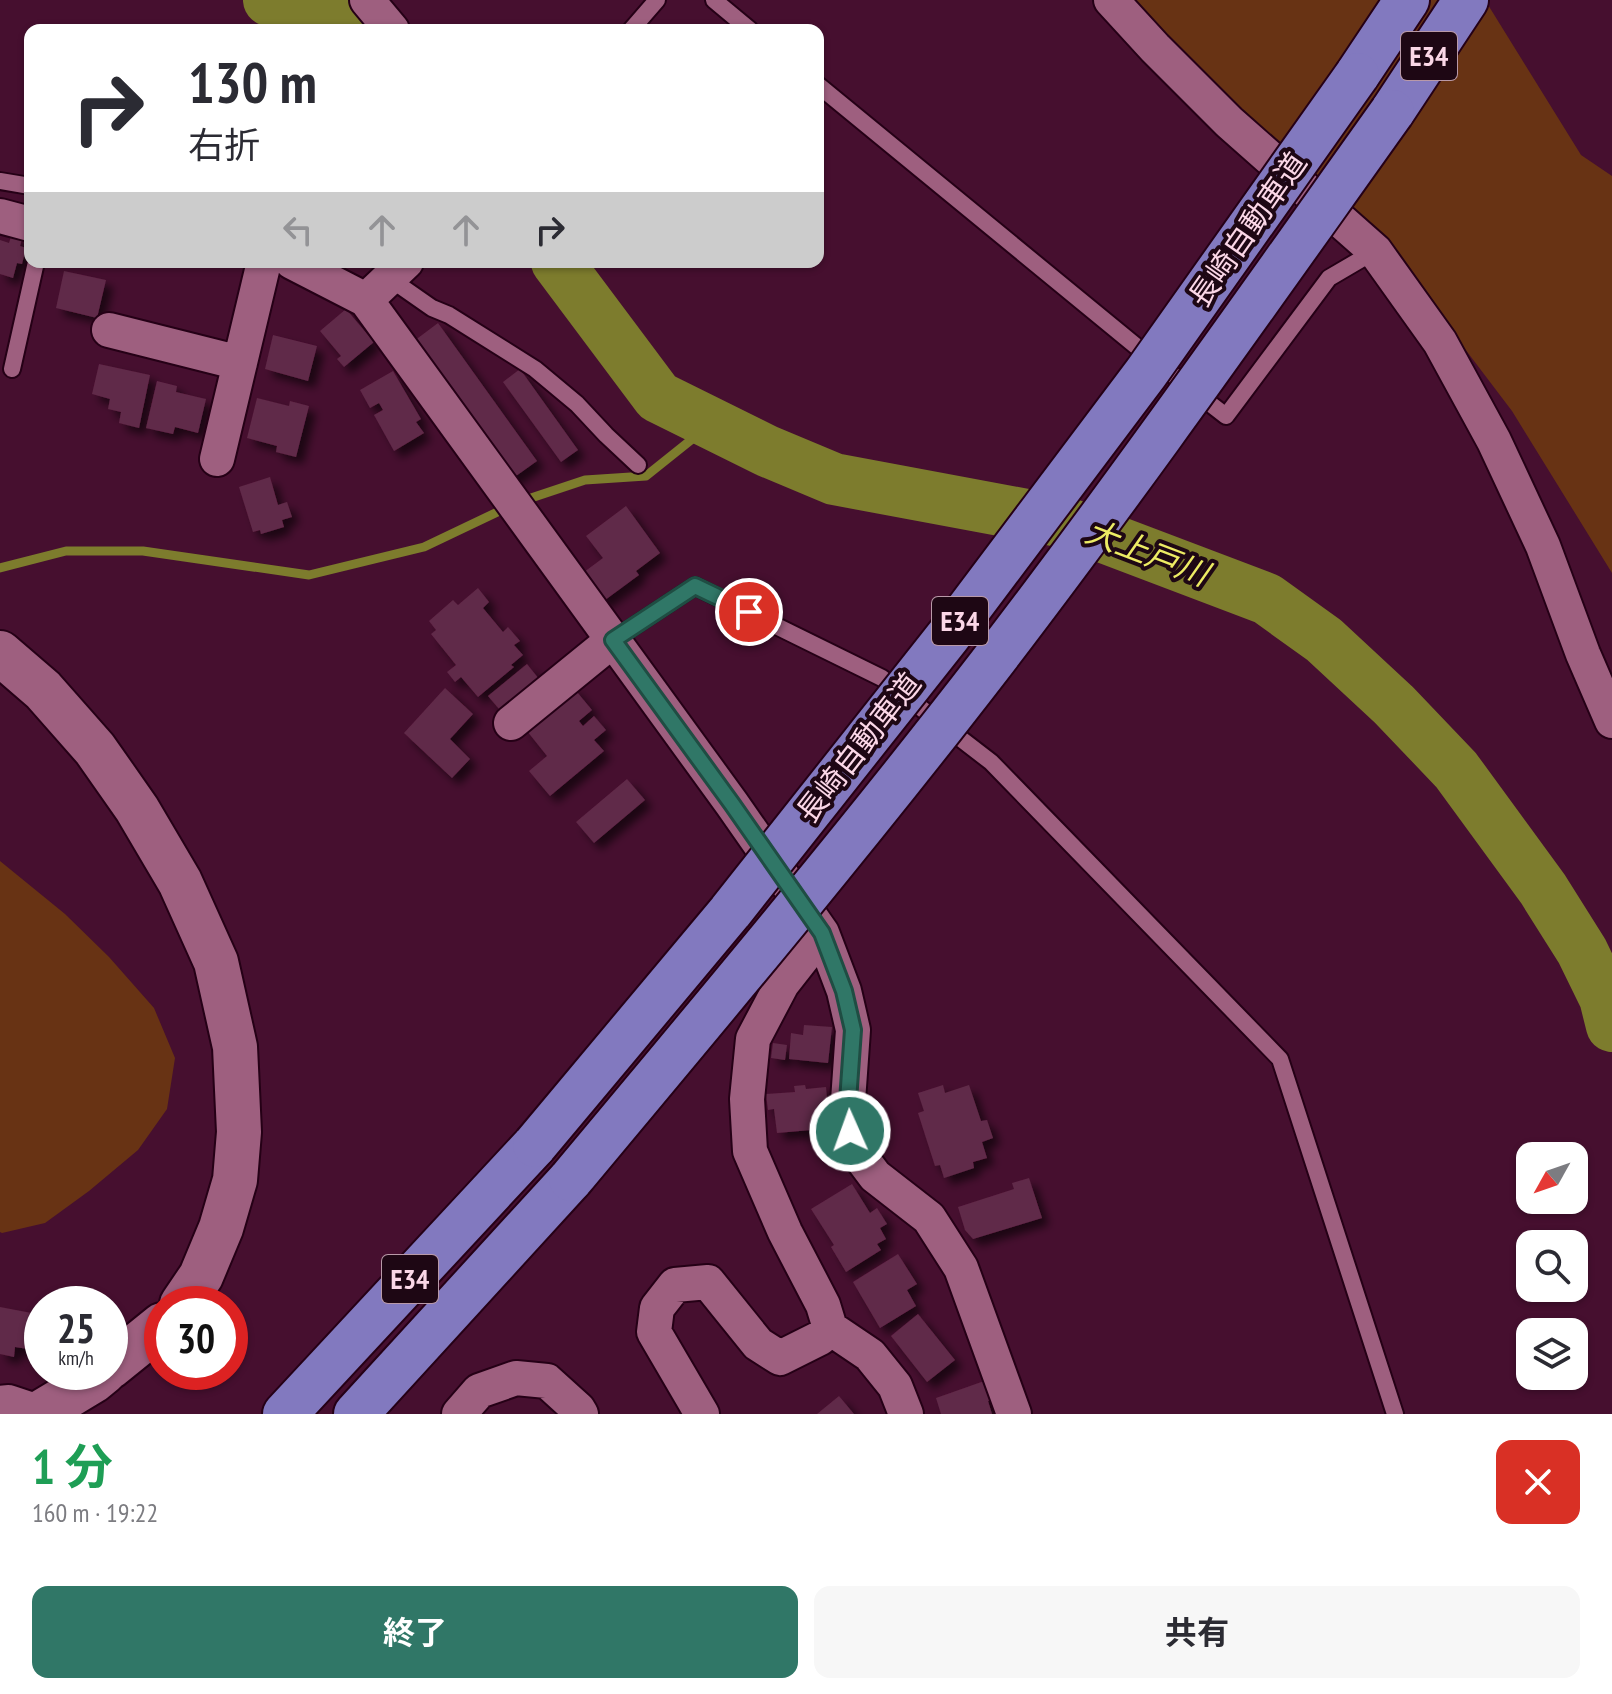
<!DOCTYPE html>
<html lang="ja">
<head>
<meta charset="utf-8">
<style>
	:root { --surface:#fff; --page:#f7f7f7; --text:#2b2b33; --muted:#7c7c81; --accent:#307767 }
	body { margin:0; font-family:"PT Sans Narrow","Noto Sans JP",sans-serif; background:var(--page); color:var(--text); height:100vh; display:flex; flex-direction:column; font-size:30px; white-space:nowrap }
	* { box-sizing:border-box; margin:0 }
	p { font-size:26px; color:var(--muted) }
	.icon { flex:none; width:44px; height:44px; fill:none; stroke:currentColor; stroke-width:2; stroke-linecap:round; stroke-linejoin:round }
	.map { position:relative; height:1414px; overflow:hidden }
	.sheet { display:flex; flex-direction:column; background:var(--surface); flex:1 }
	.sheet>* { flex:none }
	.hud { position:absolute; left:24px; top:24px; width:800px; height:244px; border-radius:16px; box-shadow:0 2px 6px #0004; background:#fff; color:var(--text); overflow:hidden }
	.needle { width:52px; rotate:230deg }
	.controls { position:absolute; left:1516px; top:1142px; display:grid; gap:16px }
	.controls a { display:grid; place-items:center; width:72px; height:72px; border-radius:16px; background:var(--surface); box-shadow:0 2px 6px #0004; font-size:40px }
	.speed { position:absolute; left:24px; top:1286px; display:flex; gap:16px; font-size:40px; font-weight:700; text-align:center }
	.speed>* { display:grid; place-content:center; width:104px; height:104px; border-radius:50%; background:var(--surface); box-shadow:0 2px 6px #0004; line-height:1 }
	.speed small { font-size:20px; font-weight:400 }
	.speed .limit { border:12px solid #d22; background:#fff; color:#111 }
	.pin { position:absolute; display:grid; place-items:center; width:68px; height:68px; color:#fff; margin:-34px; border:4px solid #fff; border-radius:50%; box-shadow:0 2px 8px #0007 }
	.me { position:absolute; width:88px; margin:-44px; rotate:358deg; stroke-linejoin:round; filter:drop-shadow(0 0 6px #0008) }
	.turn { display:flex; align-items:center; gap:28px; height:168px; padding:0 32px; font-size:36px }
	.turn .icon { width:104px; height:104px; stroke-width:2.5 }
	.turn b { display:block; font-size:56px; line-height:68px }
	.lanes { display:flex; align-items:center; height:76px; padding:0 32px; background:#0003; justify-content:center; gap:40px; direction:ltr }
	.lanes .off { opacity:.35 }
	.round { display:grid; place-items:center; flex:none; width:84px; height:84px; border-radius:16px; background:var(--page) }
	.summary { display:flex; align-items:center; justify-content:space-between; height:136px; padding:0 32px }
	h1 { font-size:48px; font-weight:700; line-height:60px; color:#1e9e55 }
	.action { display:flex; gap:16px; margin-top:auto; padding:16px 32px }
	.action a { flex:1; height:92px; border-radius:16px; background:var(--accent); color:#fff; font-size:32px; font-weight:700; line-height:92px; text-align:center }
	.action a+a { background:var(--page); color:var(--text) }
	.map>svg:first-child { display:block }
	.green { fill:#683314 }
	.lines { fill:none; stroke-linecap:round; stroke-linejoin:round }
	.stream { stroke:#7d7c2d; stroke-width:9 }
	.river { stroke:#7d7c2d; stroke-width:52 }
	.building { fill:#612948; filter:url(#shadow) }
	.lane-casing { stroke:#250016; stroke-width:20 }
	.street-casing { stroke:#250016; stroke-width:38 }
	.secondary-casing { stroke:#250016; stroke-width:48 }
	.highway-casing { stroke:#250016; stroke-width:48 }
	.lane { stroke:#9e5f7f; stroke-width:16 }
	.street { stroke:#9e5f7f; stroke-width:34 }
	.secondary { stroke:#9e5f7f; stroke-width:44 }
	.highway { stroke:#8279bf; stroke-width:44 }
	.highway-bridge-casing { stroke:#250016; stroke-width:48; stroke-linecap:butt }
	.highway-bridge { stroke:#8279bf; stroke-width:44 }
	.route-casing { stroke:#1f4d43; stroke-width:20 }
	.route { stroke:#307767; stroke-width:14 }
	.labels { text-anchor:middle; stroke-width:8; stroke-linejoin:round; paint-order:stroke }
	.shield { fill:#1e0714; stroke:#b999a8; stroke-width:2 }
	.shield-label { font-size:28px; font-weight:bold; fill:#fbd7e7 }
	.street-label { font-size:30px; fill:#fbd7e7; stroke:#1e0714 }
	.water-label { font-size:32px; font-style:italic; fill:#edec64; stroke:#1e0714 }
</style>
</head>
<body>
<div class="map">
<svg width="1612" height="1414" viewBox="0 0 1612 1414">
	<defs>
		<filter id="shadow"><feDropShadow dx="7" dy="7" stdDeviation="4" flood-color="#0009"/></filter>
	</defs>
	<rect width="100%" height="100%" fill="#460f2f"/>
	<path class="green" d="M1120 0H1485L1581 155 1612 176V573L1512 411 1377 233 1147 22Z
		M0 861 65 914 109 957 154 1008 175 1058 167 1109 138 1150 89 1191 45 1223 2 1233 0 1232Z"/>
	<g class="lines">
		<path class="stream" d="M522 501 585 480 646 476 711 424
			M0 568 66 551H143L309 575 424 547 508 507"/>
		<path class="river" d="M269 0 346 26 352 30
			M557 262 658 397 767 451 834 479 1064 522 1267 599 1324 640 1394 705 1456 770 1543 889 1582 951 1605 998 1612 1026"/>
	</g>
	<path class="building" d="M11 236 22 239 20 246 26 248 22 264 17 263 13 278 0 274V240L9 243Z
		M64 271 106 280 97 318 56 308Z
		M346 309 374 342 344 367 337 359 341 356 320 331Z
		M438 323 537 461 509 481 410 344Z
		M273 335 317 346 308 381 265 369Z
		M99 364 150 375 139 428 119 423 121 412 108 409 110 399 92 394Z
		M520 369 578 450 561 462 503 382Z
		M393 371 421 419 416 422 424 433 394 451 374 415 383 410 379 403 370 408 360 390Z
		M157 381 177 386 176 392 206 399 198 433 175 427 173 434 146 428Z
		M257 398 289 406 290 401 309 406 296 457 276 452 277 446 247 438Z
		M270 477 278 505 287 502 292 517 282 520 284 527 261 534 260 530 253 532 239 487Z
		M626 506 660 553 636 571 639 575 601 603 580 575 603 558 586 536Z
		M478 588 489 602 483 608 503 632 508 627 520 641 514 645 523 655 511 665 514 667 478 697 461 677 455 682 447 672 456 665 431 634 436 630 429 621 453 600 458 605Z
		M527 664 543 684 505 716 488 696Z
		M572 686 592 710 579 721 583 726 594 716 606 730 594 740 604 751 550 796 529 771 547 756 523 726Z
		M445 688 473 714 450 739 470 759 452 778 404 733Z
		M627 779 645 800 594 843 576 822Z
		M804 1025 832 1027 828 1063 789 1059 791 1033 803 1035Z
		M773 1043 787 1045 785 1060 771 1058Z
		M805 1085 806 1089 826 1087 829 1122 810 1123 811 1130 777 1133 774 1109 768 1110 766 1094 795 1092 794 1086Z
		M943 1085 945 1093 969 1085 981 1121 987 1120 993 1138 982 1142 987 1158 973 1162 974 1168 944 1178 940 1165 935 1166 918 1113 924 1111 918 1093Z
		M1029 1178 1042 1218 973 1239 965 1230 958 1207 1014 1189 1012 1183Z
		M852 1184 870 1213 877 1208 887 1224 880 1228 886 1239 877 1244 881 1250 846 1272 831 1247 834 1245 811 1209Z
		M898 1254 917 1284 907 1290 916 1306 880 1328 853 1282Z
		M0 1307 42 1315 41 1351 15 1347 14 1357 0 1354Z
		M918 1314 955 1360 927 1382 891 1336Z
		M987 1380 994 1400 988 1401 992 1414H941L936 1398Z
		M839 1396 854 1414H817Z"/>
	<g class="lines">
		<g class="lane-casing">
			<path id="lane" d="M714 0 750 30
				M631 30 657 0
				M818 85 1142 351 1226 416 1329 278 1375 251
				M0 181 30 186
				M389 278 432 308 449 315 535 369 577 404 606 435 638 465
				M12 369 36 262
				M613 640 695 586 882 678 991 762 1280 1059 1395 1414"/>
		</g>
		<g class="street-casing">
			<path id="street" d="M367 0 392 30
				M1111 0 1155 48 1229 122 1375 251 1440 342 1494 441 1543 546 1583 654 1612 721
				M0 216 30 224
				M292 262 366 300 732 804 822 933 844 991 853 1030 847 1115 854 1148 875 1176 929 1218 961 1268 1014 1414
				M366 300 406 262
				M109 330 240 363
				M217 459 264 262
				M511 723 613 640
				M830 1328 870 1355 895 1386 906 1414
				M459 1414 479 1391 516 1378 547 1381 578 1409 581 1414
				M702 1414 654 1332 657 1308 675 1285 708 1282 758 1344 780 1358 820 1338 830 1328 823 1305 785 1232 750 1151 747 1099 753 1039 782 984 822 933"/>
		</g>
		<g class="secondary-casing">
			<path id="secondary" d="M0 653 43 690 95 749 137 809 180 882 216 962 235 1047 239 1132 235 1180 221 1228 201 1276 182 1304
				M110 1367 162 1325
				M0 1408 8 1407 29 1414
				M38 1414 93 1381 104 1372"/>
		</g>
		<g class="highway-casing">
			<path id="highway" d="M1357 75 1407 0
				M1392 112 1466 0
				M285 1414 535 1145
				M356 1414 571 1179"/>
		</g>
		<use href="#lane" class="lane"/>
		<use href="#street" class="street"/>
		<use href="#secondary" class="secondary"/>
		<use href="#highway" class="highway"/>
		<g class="highway-bridge-casing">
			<path id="highway-bridge" d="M535 1145 730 912 949 635 1146 373 1357 75
				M571 1179C713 1009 855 840 990 665 1129 484 1260 297 1392 112"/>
		</g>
		<use href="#highway-bridge" class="highway-bridge"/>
	</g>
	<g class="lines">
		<g class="route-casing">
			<path id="route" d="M749 612 695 586 613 640 732 804 822 933 844 991 853 1030 847 1115 850 1131"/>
		</g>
		<use href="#route" class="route"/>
	</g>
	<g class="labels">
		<g class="shield">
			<rect x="1401" y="32" width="56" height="48" rx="6"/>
			<rect x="932" y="597" width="56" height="48" rx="6"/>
			<rect x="382" y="1255" width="56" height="48" rx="6"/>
		</g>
		<g class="shield-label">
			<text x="1429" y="66">E34</text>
			<text x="960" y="631">E34</text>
			<text x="410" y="1289">E34</text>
		</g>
		<g class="street-label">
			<text transform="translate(1248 230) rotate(-55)" y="10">長崎自動車道</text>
			<text transform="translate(859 748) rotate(-52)" y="10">長崎自動車道</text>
		</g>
		<g class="water-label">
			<text transform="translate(1147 553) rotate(21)" y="11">大上戸川</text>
		</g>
	</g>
</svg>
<div class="controls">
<a><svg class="needle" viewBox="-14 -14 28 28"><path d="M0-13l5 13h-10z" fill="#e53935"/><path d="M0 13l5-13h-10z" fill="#7c7c81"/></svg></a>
<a><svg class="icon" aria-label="search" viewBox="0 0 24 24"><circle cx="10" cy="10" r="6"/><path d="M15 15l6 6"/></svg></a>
<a><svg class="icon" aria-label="layers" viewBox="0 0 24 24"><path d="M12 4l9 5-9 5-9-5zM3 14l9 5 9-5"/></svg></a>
</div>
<div class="speed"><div>25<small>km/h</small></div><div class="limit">30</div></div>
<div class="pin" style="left:749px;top:612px;background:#d93025"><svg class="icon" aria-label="arrive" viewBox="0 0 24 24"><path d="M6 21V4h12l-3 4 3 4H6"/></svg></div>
<svg class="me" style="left:850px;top:1131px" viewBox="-20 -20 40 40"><circle r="17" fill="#307767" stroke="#fff" stroke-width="3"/><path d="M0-11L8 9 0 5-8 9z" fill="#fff"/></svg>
<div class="hud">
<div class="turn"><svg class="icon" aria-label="right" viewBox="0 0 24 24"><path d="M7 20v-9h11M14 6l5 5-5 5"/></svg><div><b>130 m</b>右折</div></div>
<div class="lanes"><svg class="icon off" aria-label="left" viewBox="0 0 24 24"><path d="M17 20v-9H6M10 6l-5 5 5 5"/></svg><svg class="icon off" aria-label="ahead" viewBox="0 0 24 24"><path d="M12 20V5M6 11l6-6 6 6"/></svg><svg class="icon off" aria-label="ahead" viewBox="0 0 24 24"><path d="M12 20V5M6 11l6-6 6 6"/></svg><svg class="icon" aria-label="right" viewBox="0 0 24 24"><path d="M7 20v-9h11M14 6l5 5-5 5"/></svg></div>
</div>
</div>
<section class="sheet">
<div class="summary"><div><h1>1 分</h1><p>160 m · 19:22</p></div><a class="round" style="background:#d93025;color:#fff"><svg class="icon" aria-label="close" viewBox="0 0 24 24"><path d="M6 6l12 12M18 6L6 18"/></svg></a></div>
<div class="action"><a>終了</a><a>共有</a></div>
</section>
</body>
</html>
